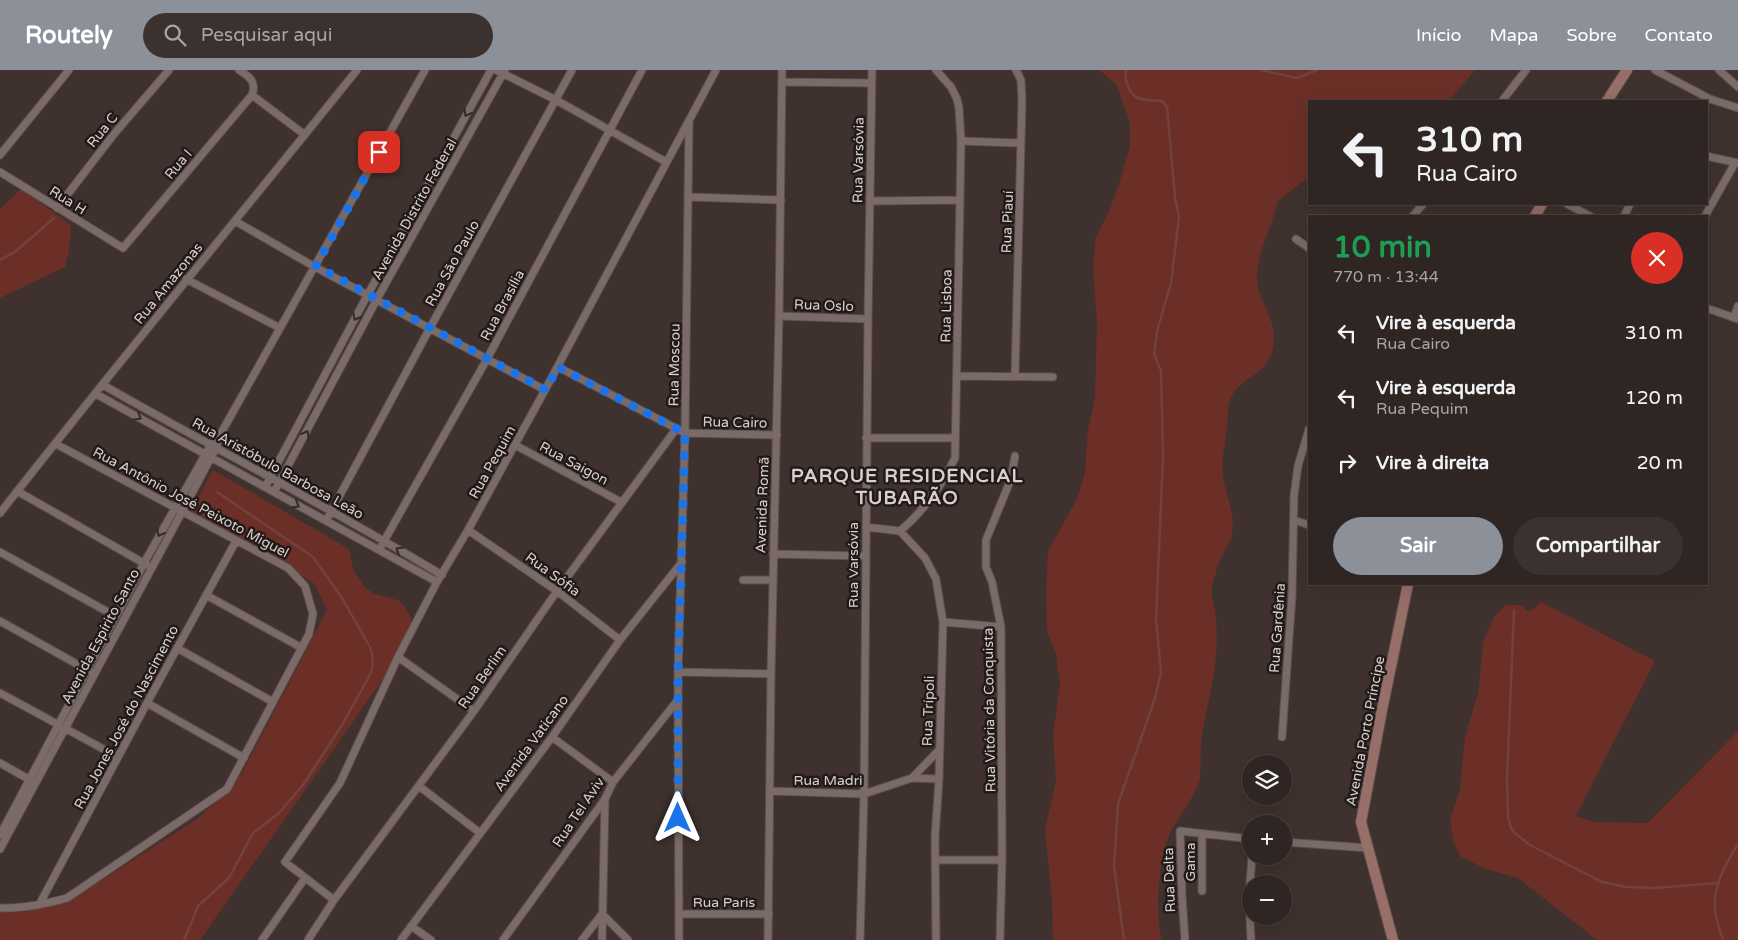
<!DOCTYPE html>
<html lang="pt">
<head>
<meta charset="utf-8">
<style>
	:root { --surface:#2f2522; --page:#3b312f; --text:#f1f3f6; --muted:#a7a5a5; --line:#4a4240; --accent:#8c9099 }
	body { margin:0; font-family:"Varela Round",sans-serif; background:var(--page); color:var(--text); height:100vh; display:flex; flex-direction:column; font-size:19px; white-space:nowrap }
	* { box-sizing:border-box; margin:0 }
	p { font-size:16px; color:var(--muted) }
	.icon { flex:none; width:28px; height:28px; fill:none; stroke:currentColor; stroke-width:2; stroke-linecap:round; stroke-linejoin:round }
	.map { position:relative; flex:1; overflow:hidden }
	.panel { position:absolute; left:1308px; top:145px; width:400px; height:370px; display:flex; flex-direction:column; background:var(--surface); border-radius:0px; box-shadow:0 5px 20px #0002,0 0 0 1px var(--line) }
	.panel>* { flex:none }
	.hud { position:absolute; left:1308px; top:30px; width:400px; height:105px; border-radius:0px; box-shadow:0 5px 20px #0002,0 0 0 1px var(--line); background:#2f2522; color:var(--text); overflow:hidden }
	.buttons { position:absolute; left:1242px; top:685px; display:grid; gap:10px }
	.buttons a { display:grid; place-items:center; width:50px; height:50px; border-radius:50%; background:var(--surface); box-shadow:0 5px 20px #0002,0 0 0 1px var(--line); font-size:25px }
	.pin { position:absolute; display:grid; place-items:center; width:42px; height:42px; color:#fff; margin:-21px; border-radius:10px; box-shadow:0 2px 8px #0006 }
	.me { position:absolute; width:55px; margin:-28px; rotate:0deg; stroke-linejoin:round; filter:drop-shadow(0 0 4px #0008) }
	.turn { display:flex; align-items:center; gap:18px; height:105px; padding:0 25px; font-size:22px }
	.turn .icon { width:65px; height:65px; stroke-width:2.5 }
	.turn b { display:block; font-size:35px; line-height:42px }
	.round { display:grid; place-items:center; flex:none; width:52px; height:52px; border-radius:26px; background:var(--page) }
	.overview { display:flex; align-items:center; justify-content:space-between; height:85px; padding:0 25px }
	h1 { font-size:30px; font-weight:700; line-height:38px; color:#1e9e55 }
	.button { display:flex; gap:10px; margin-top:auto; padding:10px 25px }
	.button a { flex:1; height:58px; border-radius:30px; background:var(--accent); color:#fff; font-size:20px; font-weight:700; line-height:58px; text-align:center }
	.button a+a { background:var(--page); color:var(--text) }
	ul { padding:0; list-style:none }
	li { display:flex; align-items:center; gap:15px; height:65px; padding:0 25px }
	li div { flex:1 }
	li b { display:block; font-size:19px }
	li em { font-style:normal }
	header { display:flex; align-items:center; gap:30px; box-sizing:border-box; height:70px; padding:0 25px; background:var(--accent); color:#fff }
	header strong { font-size:24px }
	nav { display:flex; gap:28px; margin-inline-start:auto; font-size:18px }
	.search { width:350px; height:45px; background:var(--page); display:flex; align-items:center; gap:12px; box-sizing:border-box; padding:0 18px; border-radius:28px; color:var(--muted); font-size:19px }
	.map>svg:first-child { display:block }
	.green { fill:#6b2f27 }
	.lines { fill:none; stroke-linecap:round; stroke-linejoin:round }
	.stream { stroke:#72423f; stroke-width:2.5 }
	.street-casing { stroke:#5b4f4d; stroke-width:9 }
	.secondary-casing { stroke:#5b4f4d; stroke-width:12 }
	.street { stroke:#7b6b68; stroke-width:7 }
	.secondary { stroke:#986f68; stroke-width:10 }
	.oneway { stroke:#332a29 }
	.route { stroke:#1a73e8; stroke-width:9; stroke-dasharray:0 16.2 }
	.labels { text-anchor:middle; stroke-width:5; stroke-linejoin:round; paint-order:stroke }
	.street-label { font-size:14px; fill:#d8cfcd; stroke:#211a19 }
	.district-label { font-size:19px; font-weight:bold; letter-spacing:1px; fill:#d8cfcd; stroke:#211a19 }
</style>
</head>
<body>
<header>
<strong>Routely</strong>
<div class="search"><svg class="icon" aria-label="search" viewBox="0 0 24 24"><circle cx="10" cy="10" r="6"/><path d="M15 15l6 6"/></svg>Pesquisar aqui</div>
<nav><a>Início</a><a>Mapa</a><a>Sobre</a><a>Contato</a></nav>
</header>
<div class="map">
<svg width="1738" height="870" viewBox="0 0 1738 870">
	<rect width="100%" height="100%" fill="#3f312e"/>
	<path class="green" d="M1099 0H1475L1449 31H1309V109L1302 112 1277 132C1273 158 1257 180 1257 207 1257 235 1281 249 1272 282 1266 305 1236 309 1230 331 1227 339 1228 350 1227 358 1225 378 1220 392 1224 412 1228 430 1235 448 1232 466 1231 472 1226 478 1223 484 1219 492 1212 512 1212 521 1211 527 1214 534 1215 540 1217 556 1217 571 1216 587 1214 613 1206 639 1202 664 1200 679 1201 693 1200 707 1199 720 1179 747 1172 759 1159 782 1154 845 1162 870H1053L1052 833 1045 759 1056 711 1053 665 1060 615 1056 584 1047 562 1046 520 1048 481 1077 429 1085 403 1088 359 1095 328 1097 251 1093 198 1096 167 1109 142 1120 111 1130 76V52L1116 14Z
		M21 119 71 155 69 181 65 197 0 228V139Z
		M213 400 349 479 353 499 365 518 375 524 398 530 403 534 411 548V569L200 870H0V841L18 840 75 827 200 747 242 703 327 540 315 514 191 441Z
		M1541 532 1655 591 1576 746 1595 752 1648 753 1738 661V870H1597L1518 808 1486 799 1460 786 1454 773 1450 749 1460 720 1465 667 1478 623 1483 572 1494 547 1506 535H1522L1529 542Z"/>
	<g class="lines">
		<path class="stream" d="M1261 0 1297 8 1317 0
			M0 190 15 182 54 148
			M1514 540 1507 709 1508 747 1511 758 1515 763 1530 775 1602 812 1626 817 1655 818 1718 813
			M184 870 198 836 229 808 253 763 279 743 303 715 342 655 371 603C373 594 374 586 370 577L342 528 313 487 217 422
			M1124 870 1114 796 1118 734 1155 628 1161 602 1156 549 1163 387 1161 301 1154 284 1157 261 1171 213 1179 147 1175 127 1167 37 1162 31C1155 30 1145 31 1138 28 1129 25 1124 8 1126 0
			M1723 870C1720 860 1716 850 1715 839 1713 816 1726 793 1738 774"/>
		<g class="street-casing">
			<path id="street" d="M496 0 556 30 666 92
				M1655 0 1710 29 1738 38
				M1719 0 1738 17
				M782 12 872 13
				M252 25 305 65
				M1502 31 1526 0
				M961 71 1021 73
				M0 85 69 0
				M1706 86 1738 93
				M0 102 123 178 252 25C257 12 249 6 239 0
				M689 127 781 130
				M871 131 960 130
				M1567 134 1590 146
				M57 138 114 64 169 0
				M1413 146 1423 134
				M1624 146 1630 134
				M1705 146 1735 93
				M235 151 315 197 545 320
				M1296 169 1309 178
				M186 209 280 258
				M1706 238 1738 249
				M779 246 868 249
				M1734 248 1738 236
				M558 297 685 363 777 365
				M957 306 1053 307
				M1015 306 1022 31 1021 10 1016 0
				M103 315C215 379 331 438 442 505
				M96 324 437 512
				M866 368H955
				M515 375 621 432
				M265 417 368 224 491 0
				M17 421 147 495
				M274 422 377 229 505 0
				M0 443C117 294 238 148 357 0
				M1294 450 1309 455
				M326 451 430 258 572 0
				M866 457 900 461 925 488 936 509 943 552 939 709 935 767 936 870
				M468 460 557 521 620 570
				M900 461C925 440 941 417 955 388L960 130 961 71 959 38 957 29 951 17 936 0
				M379 480 487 289 642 0
				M0 482 115 546
				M773 484 866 486
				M743 510H773
				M206 525 302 578
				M0 551 91 602
				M943 552 1001 557
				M177 578 273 632
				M398 587 474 641
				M678 602 771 604
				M0 623 118 687
				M147 633 244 688
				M552 667 613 712
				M1282 667 1292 526 1294 426 1298 396 1309 359
				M0 693 32 711
				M912 708 939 680
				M419 716 480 763
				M770 721 864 724 912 708 939 709
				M0 765 144 493 210 376 218 367
				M1284 772 1368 778
				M0 779 182 442 216 378 220 365 425 0
				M935 790H1002
				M1202 821V764
				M334 830 285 792 340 713 398 587 437 512 468 460 545 320 716 0
				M39 835 147 633 236 471
				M0 838C23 839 45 834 67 828L227 719 309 564 313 544 305 516 288 498 56 374
				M679 844H769
				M411 856 431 870
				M262 870 305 808
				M308 870 334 830 474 641 557 521 676 359
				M401 870 552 667 620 570 682 492
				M503 870 605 729 613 712 677 631
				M582 870 602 844 628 870
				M602 870 605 729
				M679 870 678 602 685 363 689 51
				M768 870 771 604 779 246 782 0
				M860 870 864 724 868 249 872 0
				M1000 870 1002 790 1001 557 992 512 986 497V470L1011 409 1015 386
				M1185 870 1182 826 1180 761 1251 769
				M1251 870 1249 828 1252 786"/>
		</g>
		<g class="secondary-casing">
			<path id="secondary" d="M1607 31 1627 0
				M1535 146 1542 134
				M1393 870 1361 752 1382 640 1408 514"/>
		</g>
		<use href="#street" class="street"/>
		<use href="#secondary" class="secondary"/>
	</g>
	<defs><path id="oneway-chevron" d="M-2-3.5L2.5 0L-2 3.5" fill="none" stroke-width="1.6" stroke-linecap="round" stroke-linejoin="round" transform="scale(1.25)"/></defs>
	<g class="oneway">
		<use href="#oneway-chevron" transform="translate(467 43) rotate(119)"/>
		<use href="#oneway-chevron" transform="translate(356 247) rotate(118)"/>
		<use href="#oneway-chevron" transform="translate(138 347) rotate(29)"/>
		<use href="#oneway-chevron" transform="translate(306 364) rotate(-62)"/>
		<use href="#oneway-chevron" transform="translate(296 435) rotate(30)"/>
		<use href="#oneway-chevron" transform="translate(160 463) rotate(119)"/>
		<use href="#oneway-chevron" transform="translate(399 480) rotate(-150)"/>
	</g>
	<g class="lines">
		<path class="route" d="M379 82 316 196 546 320 558 297 685 363 678 602V748"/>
	</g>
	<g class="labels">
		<g class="street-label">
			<text transform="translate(102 60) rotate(-51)" y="5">Rua C</text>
			<text transform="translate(858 90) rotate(-89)" y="5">Rua Varsóvia</text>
			<text transform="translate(178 94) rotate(-50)" y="5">Rua I</text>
			<text transform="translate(68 130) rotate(32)" y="5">Rua H</text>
			<text transform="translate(414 139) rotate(-61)" y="5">Avenida Distrito Federal</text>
			<text transform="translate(1007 152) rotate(-88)" y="5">Rua Piauí</text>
			<text transform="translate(452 193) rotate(-61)" y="5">Rua São Paulo</text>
			<text transform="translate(168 213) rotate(-51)" y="5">Rua Amazonas</text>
			<text transform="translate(502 235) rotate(-62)" y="5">Rua Brasília</text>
			<text transform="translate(824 235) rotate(2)" y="5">Rua Oslo</text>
			<text transform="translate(946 236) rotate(-89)" y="5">Rua Lisboa</text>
			<text transform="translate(674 295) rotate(-89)" y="5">Rua Moscou</text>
			<text transform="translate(735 352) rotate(1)" y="5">Rua Cairo</text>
			<text transform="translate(492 392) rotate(-61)" y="5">Rua Pequim</text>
			<text transform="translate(574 393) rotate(28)" y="5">Rua Saigon</text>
			<text transform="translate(278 398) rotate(29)" y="5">Rua Aristóbulo Barbosa Leão</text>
			<text transform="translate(191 432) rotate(28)" y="5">Rua Antônio José Peixoto Miguel</text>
			<text transform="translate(762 435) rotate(-88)" y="5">Avenida Romã</text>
			<text transform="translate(853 495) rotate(-90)" y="5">Rua Varsóvia</text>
			<text transform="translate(553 504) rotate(36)" y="5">Rua Sófia</text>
			<text transform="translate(1277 558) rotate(-86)" y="5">Rua Gardênia</text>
			<text transform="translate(100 566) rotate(-62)" y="5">Avenida Espírito Santo</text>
			<text transform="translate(482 607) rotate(-55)" y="5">Rua Berlim</text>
			<text transform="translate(989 640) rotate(-91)" y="5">Rua Vitória da Conquista</text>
			<text transform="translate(928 641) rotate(-88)" y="5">Rua Trípoli</text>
			<text transform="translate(126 647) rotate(-62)" y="5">Rua Jones José do Nascimento</text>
			<text transform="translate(1365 661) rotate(-79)" y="5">Avenida Porto Príncipe</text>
			<text transform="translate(531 673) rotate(-54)" y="5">Avenida Vaticano</text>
			<text x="828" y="715">Rua Madri</text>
			<text transform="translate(578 742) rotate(-56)" y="5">Rua Tel Aviv</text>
			<text transform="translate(1190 792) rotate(-90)" y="5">Gama</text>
			<text transform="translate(1169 810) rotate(-92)" y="5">Rua Delta</text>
			<text x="724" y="837">Rua Paris</text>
		</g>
		<g class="district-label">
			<text x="907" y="412">PARQUE RESIDENCIAL<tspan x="907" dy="22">TUBARÃO</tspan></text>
		</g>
	</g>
</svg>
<div class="buttons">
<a><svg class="icon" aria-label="layers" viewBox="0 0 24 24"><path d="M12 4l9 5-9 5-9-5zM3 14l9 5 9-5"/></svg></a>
<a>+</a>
<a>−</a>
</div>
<div class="pin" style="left:379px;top:82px;background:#d93025"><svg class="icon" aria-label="arrive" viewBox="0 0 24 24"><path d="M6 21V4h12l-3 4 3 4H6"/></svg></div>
<svg class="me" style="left:678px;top:748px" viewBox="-20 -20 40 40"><path d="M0-17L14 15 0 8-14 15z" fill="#1a73e8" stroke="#fff" stroke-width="4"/></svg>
<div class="hud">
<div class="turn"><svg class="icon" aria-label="left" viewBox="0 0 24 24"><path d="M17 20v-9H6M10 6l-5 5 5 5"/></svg><div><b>310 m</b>Rua Cairo</div></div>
</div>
<section class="panel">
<div class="overview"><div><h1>10 min</h1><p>770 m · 13:44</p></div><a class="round" style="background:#d93025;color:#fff"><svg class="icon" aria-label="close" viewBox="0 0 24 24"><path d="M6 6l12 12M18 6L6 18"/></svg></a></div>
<ul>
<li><svg class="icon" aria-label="left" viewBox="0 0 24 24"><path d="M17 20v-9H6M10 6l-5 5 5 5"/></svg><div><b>Vire à esquerda</b><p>Rua Cairo</p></div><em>310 m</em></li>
<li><svg class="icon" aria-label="left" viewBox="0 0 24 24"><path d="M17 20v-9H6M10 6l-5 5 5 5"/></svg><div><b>Vire à esquerda</b><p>Rua Pequim</p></div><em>120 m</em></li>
<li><svg class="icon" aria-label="right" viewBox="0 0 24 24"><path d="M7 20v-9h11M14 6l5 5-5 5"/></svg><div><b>Vire à direita</b></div><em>20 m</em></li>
</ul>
<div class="button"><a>Sair</a><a>Compartilhar</a></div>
</section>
</div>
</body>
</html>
